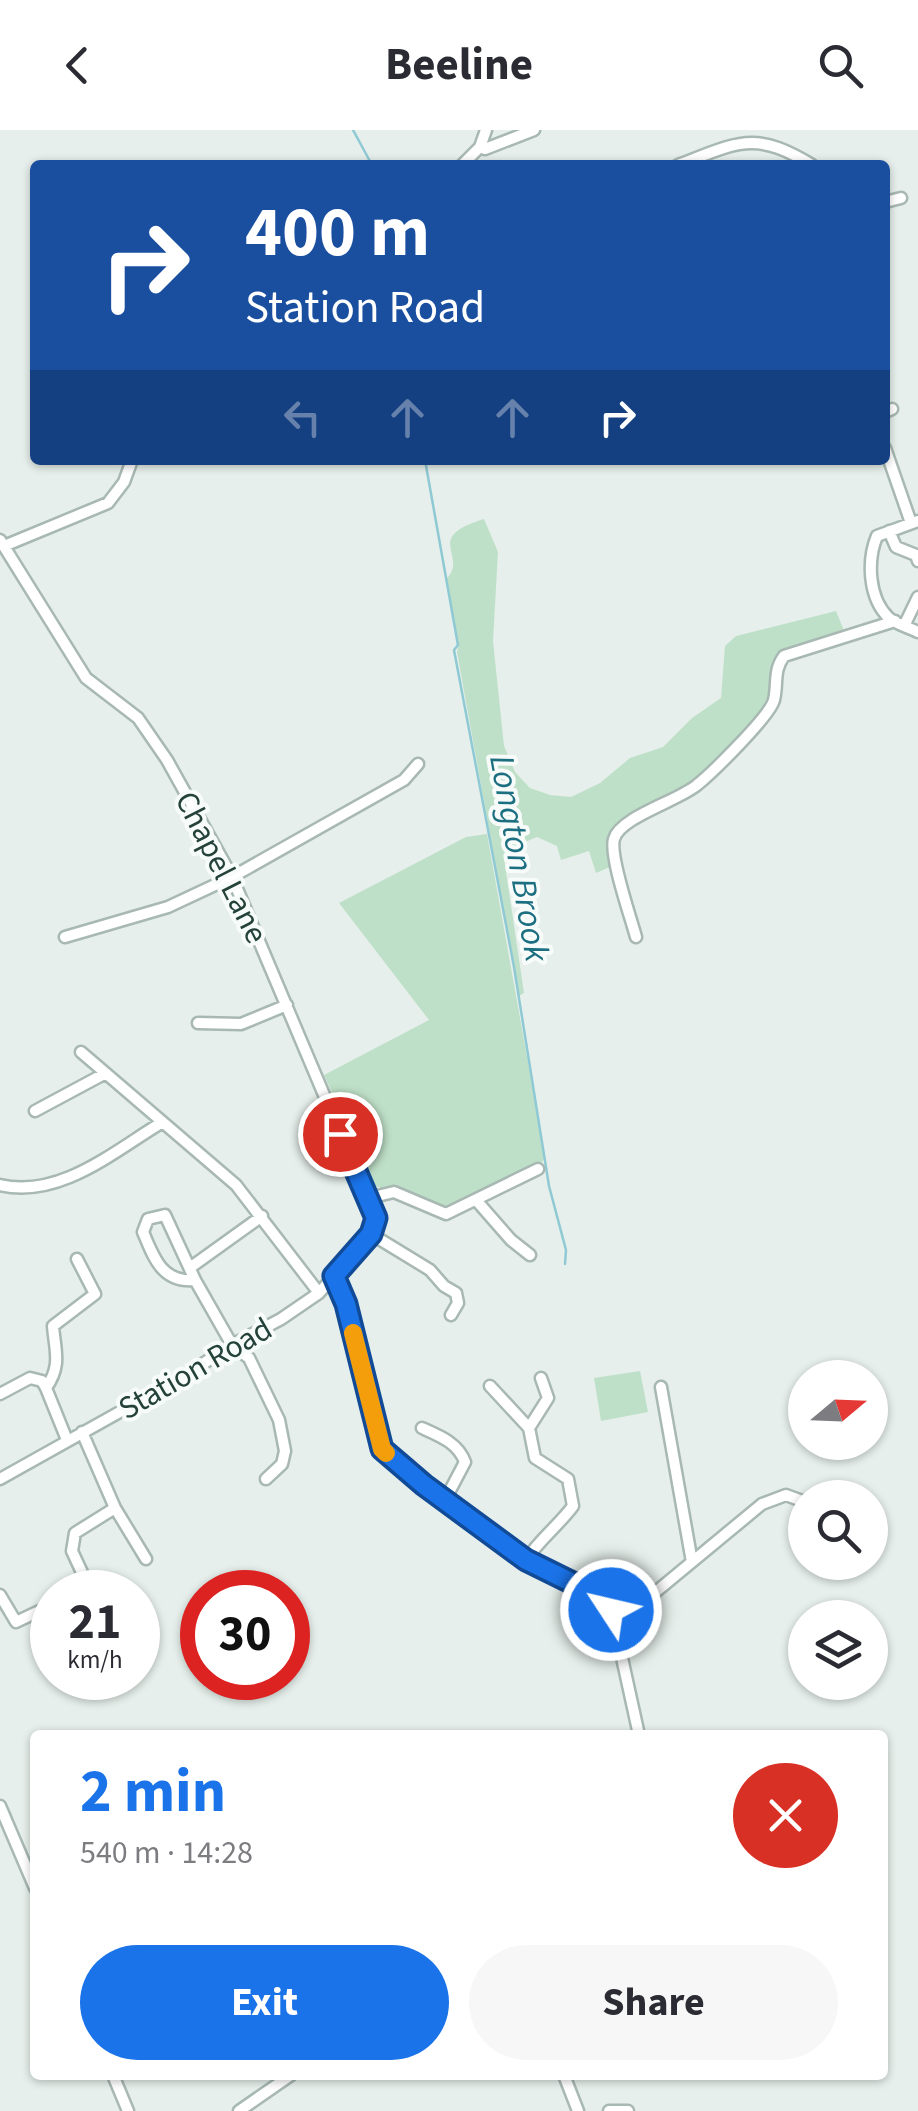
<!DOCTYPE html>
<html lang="en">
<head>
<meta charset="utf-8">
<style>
	:root { --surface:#fff; --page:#f7f7f7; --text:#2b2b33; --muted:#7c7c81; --accent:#1a73e8 }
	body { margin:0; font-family:"Source Sans 3",sans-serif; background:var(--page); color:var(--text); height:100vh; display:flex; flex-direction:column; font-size:38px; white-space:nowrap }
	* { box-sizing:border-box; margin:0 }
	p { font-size:32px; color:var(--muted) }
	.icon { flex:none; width:55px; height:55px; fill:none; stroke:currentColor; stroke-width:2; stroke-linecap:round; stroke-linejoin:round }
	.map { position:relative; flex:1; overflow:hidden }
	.sheet { position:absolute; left:30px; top:1600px; width:858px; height:350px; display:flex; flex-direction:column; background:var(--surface); border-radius:10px; box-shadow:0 2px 8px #0004 }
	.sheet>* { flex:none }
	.hud { position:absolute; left:30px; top:30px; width:860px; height:305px; border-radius:10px; box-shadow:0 2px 8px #0004; background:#1a4fa0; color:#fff; overflow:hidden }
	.needle { width:65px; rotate:71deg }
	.fabs { position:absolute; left:788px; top:1230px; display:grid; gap:20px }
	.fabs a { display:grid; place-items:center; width:100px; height:100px; border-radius:50%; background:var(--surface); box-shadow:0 2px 8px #0004; font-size:50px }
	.speed { position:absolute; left:30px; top:1440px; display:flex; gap:20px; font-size:50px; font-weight:700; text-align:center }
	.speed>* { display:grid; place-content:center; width:130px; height:130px; border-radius:50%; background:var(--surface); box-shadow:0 2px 8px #0004; line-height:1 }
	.speed small { font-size:25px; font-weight:400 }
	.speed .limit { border:15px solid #d22; background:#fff; color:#111 }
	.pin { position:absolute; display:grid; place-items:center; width:85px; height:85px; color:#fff; margin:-42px; border:5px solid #fff; border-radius:50%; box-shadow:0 2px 10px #0007 }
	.me { position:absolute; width:110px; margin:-55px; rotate:305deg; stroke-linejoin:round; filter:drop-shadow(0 0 8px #0008) }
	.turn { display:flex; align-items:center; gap:35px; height:210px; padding:0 50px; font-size:45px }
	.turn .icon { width:130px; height:130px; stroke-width:2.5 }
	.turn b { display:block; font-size:70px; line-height:85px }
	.lanes { display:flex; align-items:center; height:95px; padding:0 50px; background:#0003; justify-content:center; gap:50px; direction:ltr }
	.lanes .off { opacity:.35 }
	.round { display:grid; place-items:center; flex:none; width:105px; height:105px; border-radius:52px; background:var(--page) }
	.overview { display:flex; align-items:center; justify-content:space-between; height:170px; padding:0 50px }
	h1 { font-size:60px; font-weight:700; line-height:75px; color:var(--accent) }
	.action { display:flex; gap:20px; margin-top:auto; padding:20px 50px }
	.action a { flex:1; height:115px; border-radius:60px; background:var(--accent); color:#fff; font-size:40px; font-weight:700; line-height:115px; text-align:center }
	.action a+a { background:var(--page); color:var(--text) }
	header { display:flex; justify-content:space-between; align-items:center; height:130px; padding:0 50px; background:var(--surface); font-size:45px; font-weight:700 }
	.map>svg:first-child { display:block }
	.green { fill:#bfe0c8 }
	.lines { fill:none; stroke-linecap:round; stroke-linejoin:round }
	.stream { stroke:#8ec9d4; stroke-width:2.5 }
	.minor-casing { stroke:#a8b8b2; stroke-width:15 }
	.minor { stroke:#fff; stroke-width:10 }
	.route-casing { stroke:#114b97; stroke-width:25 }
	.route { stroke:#1a73e8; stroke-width:18 }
	.slow { stroke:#f59e0b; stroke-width:18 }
	.labels { text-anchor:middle; stroke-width:8; stroke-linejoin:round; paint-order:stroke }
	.street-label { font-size:32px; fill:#24423a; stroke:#f7fbf9 }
	.water-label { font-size:35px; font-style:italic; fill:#1c6f80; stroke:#f7fbf9 }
</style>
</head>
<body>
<header><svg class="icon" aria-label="back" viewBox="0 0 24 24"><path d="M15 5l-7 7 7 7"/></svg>Beeline<svg class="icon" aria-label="search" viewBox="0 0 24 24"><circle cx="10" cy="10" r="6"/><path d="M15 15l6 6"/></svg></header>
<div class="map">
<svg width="918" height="1981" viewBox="0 0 918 1981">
	<rect width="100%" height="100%" fill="#e6efeb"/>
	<path class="green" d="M484 389 498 422 493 511 504 616 515 642 530 658 550 665 571 667 600 653 630 628 663 617 692 588 721 568 725 516 736 506 836 481 845 503 785 522 764 583 693 655 619 696 610 737 596 743 589 721 561 730 557 716 537 707 513 717 504 728 524 863 519 866 457 522 459 514 446 449C470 426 421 408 484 389Z
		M487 704 545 1027 538 1039 454 1082 375 1056 324 945 429 890 339 773 466 707Z
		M640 1241 648 1282 601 1291 594 1248Z"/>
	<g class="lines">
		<path class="stream" d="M353 0 372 35
			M425 330 458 515 454 520 514 837 549 1056 566 1120 565 1134"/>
		<g class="minor-casing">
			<path id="minor" d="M480 17 485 19 534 0
				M462 35 480 17 486 0
				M678 35C739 12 754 0 812 35
				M885 72 901 68
				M885 282 892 279
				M885 318 911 393
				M918 391 877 406C867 430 868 468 889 488 896 494 910 498 918 502
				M889 401 896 417 916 425 918 431
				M0 410 86 548 138 588 167 630 232 747 376 1088 371 1104 334 1146 319 1163 281 1189 232 1215 184 1246 0 1349
				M4 416 108 373 124 352 132 330
				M904 496 918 467
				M65 807 168 777 232 747 404 650 418 634
				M636 807C631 788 609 726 614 709 620 687 678 671 697 655 712 643 770 586 774 570 778 553 773 541 784 526L895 491
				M198 893 241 894 287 875
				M81 922 236 1055 319 1163
				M35 981 104 944
				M0 1055C59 1069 113 1022 161 993
				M369 1068 394 1062 446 1084 538 1039
				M476 1070 511 1110 530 1125
				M371 1104 430 1140 444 1156 456 1163 458 1173 451 1185
				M191 1137 262 1086
				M334 1146C365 1196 358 1263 381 1316 388 1333 502 1414 525 1429 553 1447 585 1455 611 1478L639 1605
				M195 1150C162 1153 154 1128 143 1102L148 1089 165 1085 195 1150 232 1215 249 1228 279 1290 285 1321 282 1334 266 1349
				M490 1256 529 1298 535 1328 568 1349 573 1376C559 1395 540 1409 526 1430
				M661 1257 692 1432
				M0 1264 30 1248 42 1251 46 1258
				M422 1298C440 1306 458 1313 465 1332L445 1370
				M529 1298 548 1268 541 1248
				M82 1302 115 1378 146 1429
				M67 1310 46 1258C62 1235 55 1221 53 1196L95 1164 77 1129
				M91 1462 72 1421 75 1403 115 1378
				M0 1465 16 1492 52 1475
				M611 1478 652 1465 762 1374 786 1365 805 1372
				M0 1676 35 1758
				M113 1945 128 1981
				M564 1945 578 1981
				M239 1981 291 1945
				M609 1981H628"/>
		</g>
		<use href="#minor" class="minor"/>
	</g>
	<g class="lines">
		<g class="route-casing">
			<path id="route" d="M340 1004 376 1088 371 1104 334 1146 346 1174 382 1319 424 1355 526 1430 595 1464 611 1480"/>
		</g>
		<use href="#route" class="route"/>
		<path class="slow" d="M353 1203 382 1319 386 1323"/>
	</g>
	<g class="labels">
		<g class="street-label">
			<text transform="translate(222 737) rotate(63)" y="11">Chapel Lane</text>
			<text transform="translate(195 1238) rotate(-30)" y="11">Station Road</text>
		</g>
		<g class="water-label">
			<text transform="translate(520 728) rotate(80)" y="12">Longton Brook</text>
		</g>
	</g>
</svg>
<div class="fabs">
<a><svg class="needle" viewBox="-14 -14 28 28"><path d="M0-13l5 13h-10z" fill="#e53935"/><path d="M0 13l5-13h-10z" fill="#7c7c81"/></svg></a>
<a><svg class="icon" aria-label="search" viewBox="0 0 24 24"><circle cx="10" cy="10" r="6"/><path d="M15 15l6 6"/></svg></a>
<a><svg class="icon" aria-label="layers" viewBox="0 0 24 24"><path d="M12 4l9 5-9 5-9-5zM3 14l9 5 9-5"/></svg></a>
</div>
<div class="speed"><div>21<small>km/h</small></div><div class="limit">30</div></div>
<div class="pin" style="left:340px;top:1004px;background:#d93025"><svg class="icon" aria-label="arrive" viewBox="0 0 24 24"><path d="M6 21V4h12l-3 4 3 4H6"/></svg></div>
<svg class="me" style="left:611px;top:1480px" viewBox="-20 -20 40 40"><circle r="17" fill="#1a73e8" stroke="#fff" stroke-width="3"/><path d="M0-11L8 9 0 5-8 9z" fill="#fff"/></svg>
<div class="hud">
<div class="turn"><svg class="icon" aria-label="right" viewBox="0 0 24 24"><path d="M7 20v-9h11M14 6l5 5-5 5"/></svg><div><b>400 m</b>Station Road</div></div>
<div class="lanes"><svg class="icon off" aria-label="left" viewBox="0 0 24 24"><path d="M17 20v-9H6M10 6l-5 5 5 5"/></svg><svg class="icon off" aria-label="ahead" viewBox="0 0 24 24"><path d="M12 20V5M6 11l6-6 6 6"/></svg><svg class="icon off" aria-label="ahead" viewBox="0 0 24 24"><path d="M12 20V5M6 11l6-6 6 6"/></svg><svg class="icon" aria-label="right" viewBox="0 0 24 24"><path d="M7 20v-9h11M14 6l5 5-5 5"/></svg></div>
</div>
<section class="sheet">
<div class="overview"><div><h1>2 min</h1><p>540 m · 14:28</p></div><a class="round" style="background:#d93025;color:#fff"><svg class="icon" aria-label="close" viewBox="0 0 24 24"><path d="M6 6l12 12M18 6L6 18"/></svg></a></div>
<div class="action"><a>Exit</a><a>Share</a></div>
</section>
</div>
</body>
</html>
